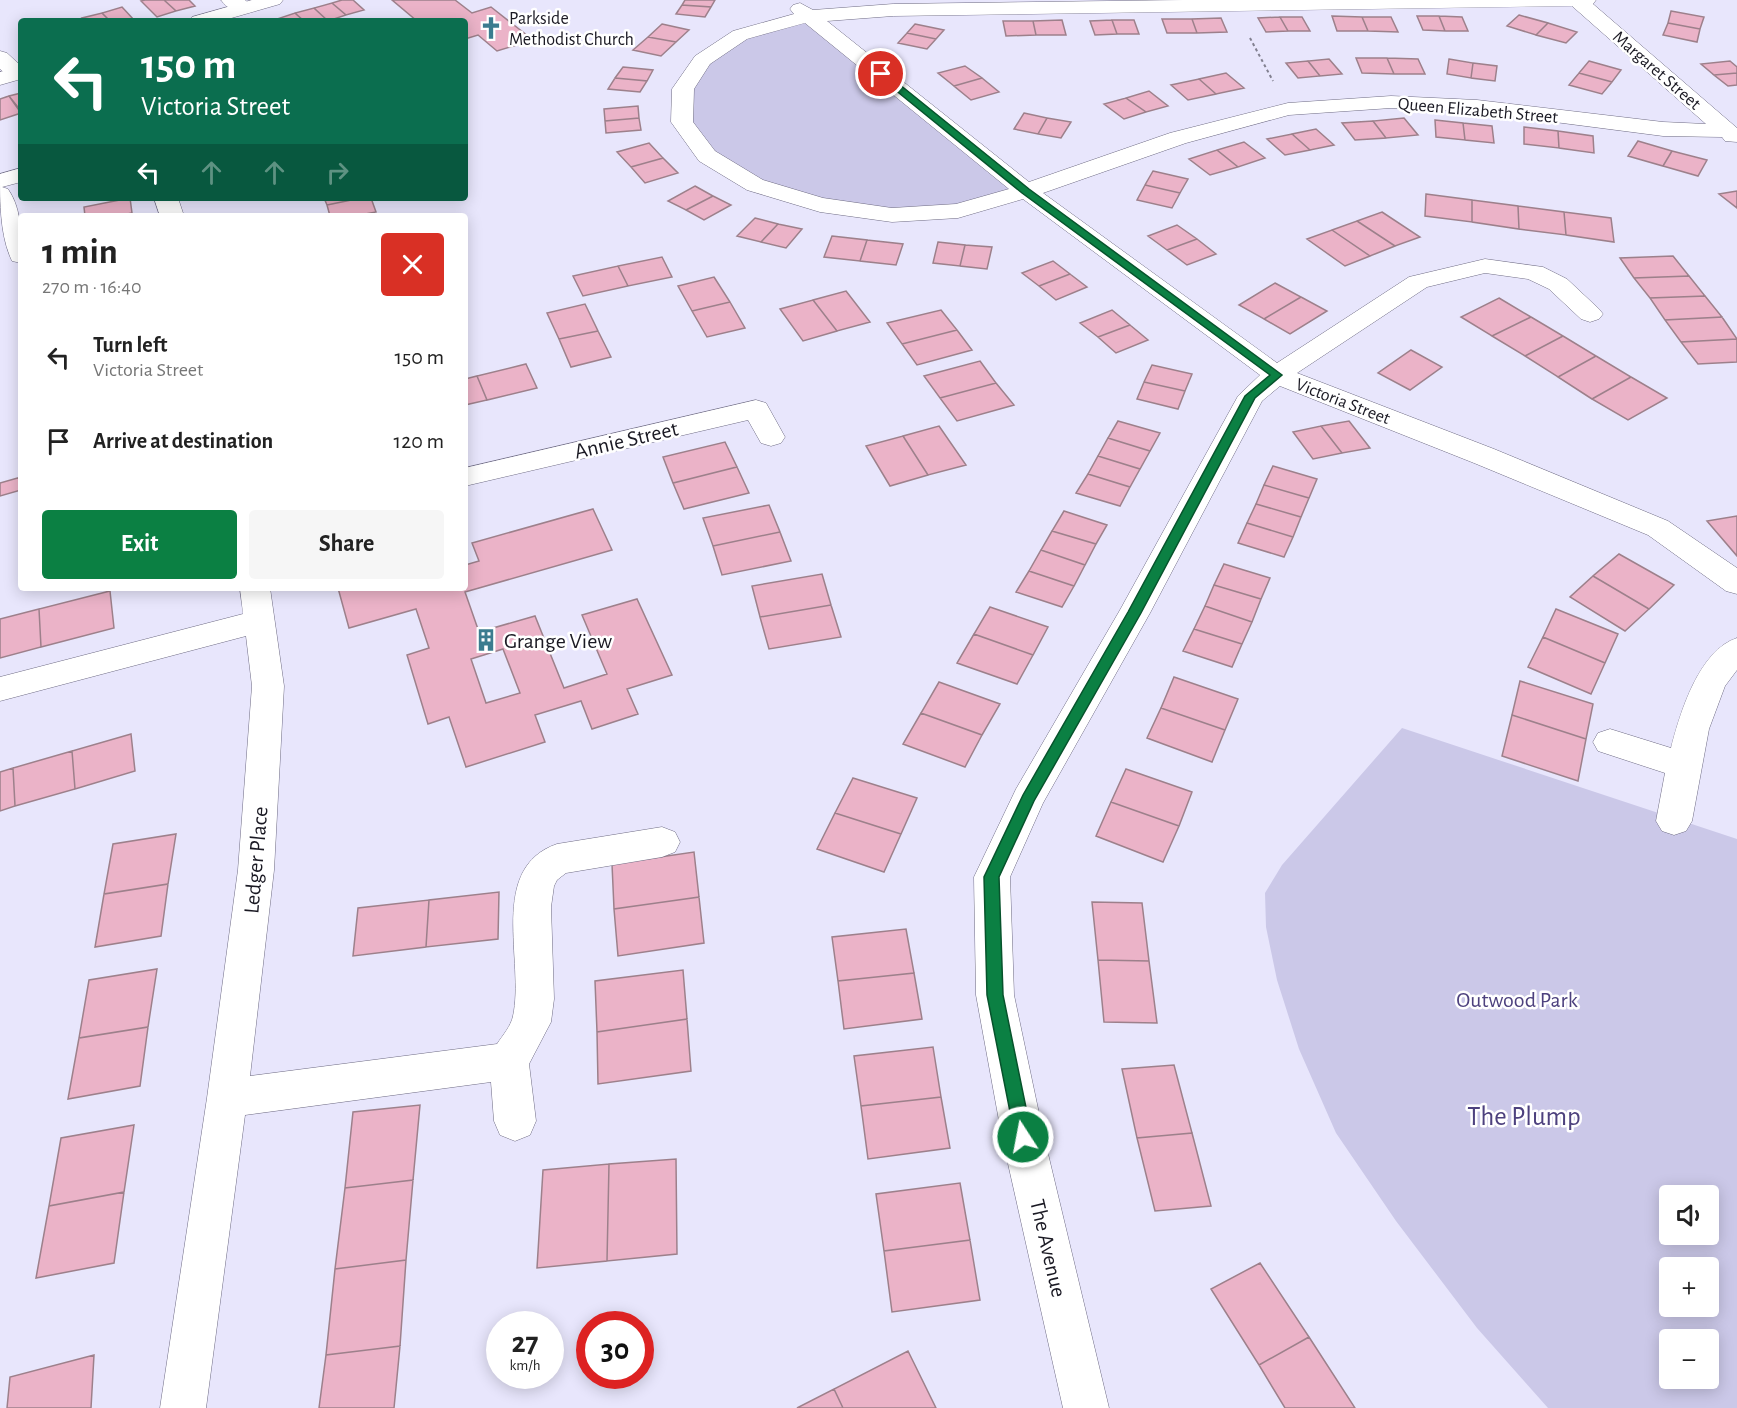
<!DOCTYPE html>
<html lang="en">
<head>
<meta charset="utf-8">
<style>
	:root { --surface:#fff; --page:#f6f6f6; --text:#222; --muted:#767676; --accent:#0b8043 }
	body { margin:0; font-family:"Alegreya Sans",sans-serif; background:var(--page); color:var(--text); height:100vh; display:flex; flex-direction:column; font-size:22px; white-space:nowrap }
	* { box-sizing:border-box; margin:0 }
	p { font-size:20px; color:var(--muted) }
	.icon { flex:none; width:33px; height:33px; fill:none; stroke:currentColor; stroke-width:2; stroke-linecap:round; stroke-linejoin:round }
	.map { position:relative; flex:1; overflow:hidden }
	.sheet { position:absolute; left:18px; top:213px; width:450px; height:378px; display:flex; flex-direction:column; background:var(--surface); border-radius:6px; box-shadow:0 3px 15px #0003 }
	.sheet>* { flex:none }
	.guide { position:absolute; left:18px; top:18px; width:450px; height:183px; border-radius:6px; box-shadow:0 3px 15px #0003; background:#0b6e4f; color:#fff; overflow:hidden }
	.controls { position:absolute; left:1659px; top:1185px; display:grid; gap:12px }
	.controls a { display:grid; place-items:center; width:60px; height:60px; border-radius:6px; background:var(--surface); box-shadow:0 3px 15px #0003; font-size:30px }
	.speed { position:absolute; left:486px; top:1311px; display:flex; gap:12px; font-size:30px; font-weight:700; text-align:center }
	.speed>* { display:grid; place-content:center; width:78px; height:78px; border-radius:50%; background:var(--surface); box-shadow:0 3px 15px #0003; line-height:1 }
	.speed small { font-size:15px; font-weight:400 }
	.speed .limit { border:9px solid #d22; background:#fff; color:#111 }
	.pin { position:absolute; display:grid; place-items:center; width:51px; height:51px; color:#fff; margin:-26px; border:3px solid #fff; border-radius:50%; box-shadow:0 2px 6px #0007 }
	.me { position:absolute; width:66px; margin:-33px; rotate:349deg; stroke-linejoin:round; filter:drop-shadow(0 0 4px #0008) }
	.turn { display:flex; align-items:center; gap:21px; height:126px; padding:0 24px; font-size:27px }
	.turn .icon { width:78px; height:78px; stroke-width:2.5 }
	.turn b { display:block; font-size:42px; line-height:51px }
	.lanes { display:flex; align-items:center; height:57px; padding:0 24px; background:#0003; justify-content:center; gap:30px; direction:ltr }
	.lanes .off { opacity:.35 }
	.round { display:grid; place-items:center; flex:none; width:63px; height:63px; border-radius:6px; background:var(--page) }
	.headline { display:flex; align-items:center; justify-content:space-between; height:102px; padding:0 24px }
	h1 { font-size:36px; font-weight:700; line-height:45px }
	.button { display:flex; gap:12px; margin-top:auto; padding:12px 24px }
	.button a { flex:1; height:69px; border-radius:6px; background:var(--accent); color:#fff; font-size:24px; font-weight:700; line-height:69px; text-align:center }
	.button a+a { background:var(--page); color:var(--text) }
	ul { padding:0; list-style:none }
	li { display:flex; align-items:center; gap:18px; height:84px; padding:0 24px }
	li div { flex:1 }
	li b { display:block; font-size:22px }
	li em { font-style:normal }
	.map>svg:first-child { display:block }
	.green { fill:#cbc8e8; fill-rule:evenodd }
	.building { fill:#ebb3c8; stroke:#9d808b; stroke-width:1.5; fill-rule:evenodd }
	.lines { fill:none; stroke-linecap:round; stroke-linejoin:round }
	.minor-casing { stroke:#6f6c84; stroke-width:1 }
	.major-casing { stroke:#6f6c84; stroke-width:1 }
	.path { stroke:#828090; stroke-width:2; stroke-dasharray:3 3; stroke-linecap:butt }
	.minor { fill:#fff; fill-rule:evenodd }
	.major { fill:#fff; fill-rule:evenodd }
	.route { fill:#0b8043; stroke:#07532c; stroke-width:1.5 }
	.labels { text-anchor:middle; stroke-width:5; stroke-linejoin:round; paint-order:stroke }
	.far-poi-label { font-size:18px; fill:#1a1923; stroke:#fff; text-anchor:start }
	.far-street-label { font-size:18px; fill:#1a1923; stroke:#fff }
	.street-label { font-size:22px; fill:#1a1923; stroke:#fff }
	.poi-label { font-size:22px; fill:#1a1923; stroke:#fff; text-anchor:start }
	.park-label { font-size:22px; fill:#4d417e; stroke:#fff }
	.near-park-label { font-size:27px; fill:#4d417e; stroke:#fff }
</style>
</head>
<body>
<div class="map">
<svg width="1737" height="1408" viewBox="0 0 1737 1408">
	<rect width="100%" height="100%" fill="#e8e6fc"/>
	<path class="green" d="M808 16 1026 191 958 211 892 215 820 205 707 156 682 122 683 89 740 35Z
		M1402 728 1737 839V1408H1548L1477 1328 1396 1221 1336 1133 1299 1049 1277 980 1266 927 1265 893 1282 865ZM1670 1196H1708V1234H1670ZM1670 1268H1708V1306H1670ZM1670 1340H1708V1378H1670Z"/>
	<path class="building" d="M145 0H164L176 11 157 17 141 1Z
		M164 0H189L195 6 176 11Z
		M342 0H353L364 10 346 15 332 3Z
		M392 0H455L472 13 491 7 533 40 497 51 478 35 465 39V21H417Z
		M685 0H715L711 7 682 5Z
		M332 3 346 15 328 21 314 8Z
		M682 5 711 7 705 17 676 14Z
		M122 7 135 21H110L102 13Z
		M314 8 328 21H304L295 13Z
		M1671 11 1704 17 1700 29 1668 23Z
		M102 13 110 21H85L82 18Z
		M295 13 304 21H279L277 19Z
		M1519 15 1548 23 1536 35 1507 26Z
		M1332 16 1362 17 1368 31H1337Z
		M1417 16H1439L1445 31 1423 30Z
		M1439 16 1462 17 1468 31H1445Z
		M1280 17 1288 31 1266 32 1258 18Z
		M1280 17H1302L1310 31H1288Z
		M1362 17H1391L1398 32 1368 31Z
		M1221 18 1227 32 1197 33 1192 19Z
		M1162 19H1192L1197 33H1167Z
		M1062 20 1066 35H1036L1033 21Z
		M1112 20 1117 34 1095 35 1090 21Z
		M1112 20H1134L1139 34H1117Z
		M1003 21H1033L1036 35 1006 36Z
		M1548 23 1577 32 1566 43 1536 35Z
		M1668 23 1700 29 1697 42 1663 35Z
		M662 24 689 30 676 42 648 37Z
		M915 24 944 30 936 39 907 33Z
		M907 33 936 39 927 49 898 43Z
		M648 37 676 42 661 56 633 50Z
		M1356 58H1387L1394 74 1362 73Z
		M1387 58 1418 59 1425 74H1394Z
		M1329 59 1342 74 1320 76 1308 61Z
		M1449 59 1473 63 1471 78 1447 74Z
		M1308 61 1320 76 1298 78 1286 63Z
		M1589 61 1621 70 1612 82 1579 73Z
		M1730 61 1737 67V73L1714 75 1701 64Z
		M1473 63 1497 66 1495 81 1471 78Z
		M965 66 982 78 954 86 938 73Z
		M623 67 653 70 647 81 615 78Z
		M1226 73 1244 88 1216 94 1199 79Z
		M1579 73 1612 82 1602 94 1569 85Z
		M1737 73V85L1728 86 1714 75Z
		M615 78 647 81 640 92 608 89Z
		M982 78 999 92 971 100 954 86Z
		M1199 79 1216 94 1188 100 1171 85Z
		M1149 91 1168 106 1146 112 1126 98Z
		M21 93V111L9 96Z
		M9 96 21 113 0 120V99Z
		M1126 98 1146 112 1124 119 1104 104Z
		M638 106 639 118 605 121 604 109Z
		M1024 113 1047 118 1038 134 1014 129Z
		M639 118 641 130 606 133 605 121Z
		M1047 118 1071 122 1061 138 1038 134Z
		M1404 118 1418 135 1386 138 1373 121Z
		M1435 120 1463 123 1465 140 1436 137Z
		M1373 121 1386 138 1355 140 1342 123Z
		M1463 123 1492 126 1494 143 1465 140Z
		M1524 127 1558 131 1559 148 1524 144Z
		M1316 129 1334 145 1310 150 1292 134Z
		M1558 131 1593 136 1594 153 1559 148Z
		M1292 134 1310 150 1285 155 1267 139Z
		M1638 141 1672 151 1663 166 1628 156Z
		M1244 142 1265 158 1238 167 1217 150Z
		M649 143 663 158 631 167 617 152Z
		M1217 150 1238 167 1210 175 1189 159Z
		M1672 151 1707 160 1698 176 1663 166Z
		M663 158 678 173 645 183 631 167Z
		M1153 171 1188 179 1180 193 1145 185Z
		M1145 185 1180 193 1172 208 1137 200Z
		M695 186 713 196 686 210 668 201Z
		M1737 191V208L1719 194Z
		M1426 194 1472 200V222L1425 216Z
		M713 196 731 205 704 220 686 210Z
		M130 198 132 213 118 216H85L84 207Z
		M324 198H361L327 205Z
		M361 198H371L376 212 355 216H330L327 205Z
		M1472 200 1518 206 1519 229 1472 222Z
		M1518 206 1564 212 1566 235 1519 229Z
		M1382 212 1420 237 1395 246 1357 221Z
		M1564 212 1611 218 1614 242 1566 235Z
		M755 218 778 224 761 242 737 236Z
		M1357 221 1395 246 1370 256 1332 230Z
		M778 224 802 229 786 248 761 242Z
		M1177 225 1197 239 1167 250 1148 236Z
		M1332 230 1370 256 1345 266 1307 239Z
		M832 236 867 240 860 261 824 257Z
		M1197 239 1216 254 1187 265 1167 250Z
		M867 240 903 244 896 265 860 261Z
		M938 242 965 245 960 266 933 263Z
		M965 245 992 247 987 269 960 266Z
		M1673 256 1689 276 1634 278 1620 258Z
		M662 257 672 277 628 286 618 266Z
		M1053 261 1070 274 1039 286 1022 273Z
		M618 266 628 286 583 296 573 276Z
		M1070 274 1087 287 1056 300 1039 286Z
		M1689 276 1705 296 1650 298 1634 278Z
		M714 277 730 302 692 311 678 286Z
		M1275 283 1301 297 1264 319 1239 305Z
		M846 291 870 322 837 331 813 300Z
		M1705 296 1722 317 1665 320 1650 298Z
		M1301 297 1327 311 1290 334 1264 319Z
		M1499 298 1531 317 1492 336 1461 317Z
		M813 300 837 331 803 341 780 309Z
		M730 302 745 328 707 337 692 311Z
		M585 304 598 331 559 339 547 313Z
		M941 310 957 330 902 344 887 323Z
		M1112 310 1130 325 1098 337 1080 323Z
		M1531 317 1563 336 1525 356 1492 336Z
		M1722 317 1737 339 1681 342 1665 320Z
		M1130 325 1148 340 1116 353 1098 337Z
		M957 330 972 350 917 365 902 344Z
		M598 331 611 357 571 367 559 339Z
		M1563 336 1596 356 1558 377 1525 356Z
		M1737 339V362L1698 364 1681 342Z
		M1411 350 1442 367 1410 390 1378 373Z
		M1596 356 1631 377 1592 399 1558 377Z
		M980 361 996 383 940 398 924 376Z
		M526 364 537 388 487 400 477 376Z
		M1152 365 1192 374 1185 391 1144 382Z
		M477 376 487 400 465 405V379Z
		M1631 377 1667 398 1628 420 1592 399Z
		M1144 382 1185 391 1178 409 1137 399Z
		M996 383 1014 405 957 421 940 398Z
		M1118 421 1160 433 1150 451 1108 438Z
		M1349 421 1370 448 1342 453 1321 426Z
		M939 426 966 465 928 475 903 436Z
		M1321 426 1342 453 1313 459 1293 432Z
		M903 436 928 475 890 486 866 446Z
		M1108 438 1150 451 1140 469 1098 456Z
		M725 442 737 467 673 483 663 457Z
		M1098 456 1140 469 1130 487 1088 474Z
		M1273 466 1317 479 1309 498 1264 485Z
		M737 467 749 493 684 509 673 483Z
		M1088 474 1130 487 1120 506 1076 493Z
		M21 477V490L0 496V483Z
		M1264 485 1309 498 1301 517 1256 504Z
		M1256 504 1301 517 1293 537 1247 523Z
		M769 505 780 532 713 546 703 518Z
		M593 509 612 550 465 592 479 632 535 616 564 688 607 674 582 615 637 599 672 675 627 689 638 714 592 729 581 701 535 715 545 742 466 767 449 717 428 724 407 655 429 648 416 609 349 628 338 588H465V565L479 561 472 543ZM503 649 520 693 486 703 471 659Z
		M1064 511 1107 525 1096 544 1052 531Z
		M1737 516V556L1707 521Z
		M1247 523 1293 537 1284 557 1238 543Z
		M1052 531 1096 544 1085 565 1041 550Z
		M780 532 791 561 722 575 713 546Z
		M1041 550 1085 565 1074 586 1029 571Z
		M1619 554 1674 585 1649 609 1593 576Z
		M1224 564 1270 578 1261 599 1214 585Z
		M1029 571 1074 586 1062 607 1016 592Z
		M822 574 831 605 760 617 752 586Z
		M1593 576 1649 609 1625 631 1570 597Z
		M1214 585 1261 599 1252 622 1205 606Z
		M110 591 114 628 41 647 39 609Z
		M831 605 841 637 769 649 760 617Z
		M1205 606 1252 622 1242 644 1194 629Z
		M990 607 1048 627 1033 655 974 634Z
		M39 609 41 647 0 658V619Z
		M1556 609 1618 634 1605 663 1543 637Z
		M1194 629 1242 644 1232 667 1183 651Z
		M974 634 1033 655 1017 684 957 663Z
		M1543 637 1605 663 1591 694 1528 667Z
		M1174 677 1238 699 1225 730 1161 708Z
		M1520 681 1593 704 1586 739 1512 715Z
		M939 682 1000 704 982 735 921 713Z
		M1161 708 1225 730 1212 762 1147 738Z
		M921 713 982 735 965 767 903 744Z
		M1512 715 1586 739 1578 781 1502 756Z
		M131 734 135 771 75 789 72 751Z
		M72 751 75 789 15 806 13 768Z
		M13 768 15 806 0 811V772Z
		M1126 769 1192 792 1179 826 1111 802Z
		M853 778 917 798 901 834 835 813Z
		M1111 802 1179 826 1163 862 1096 836Z
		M835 813 901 834 884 872 817 849Z
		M176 834 168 884 104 894 113 844Z
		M694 852 699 897 614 909 612 864Z
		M168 884 161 936 95 947 104 894Z
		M499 892 498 939 426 947 429 900Z
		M699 897 704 943 618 956 614 909Z
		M429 900 426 947 353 956 358 908Z
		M1092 902 1142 903 1149 961 1098 960Z
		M906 929 914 973 838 981 832 937Z
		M1098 960 1149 961 1157 1023 1104 1022Z
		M157 969 148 1027 79 1038 89 980Z
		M683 970 687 1019 597 1032 595 981Z
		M914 973 922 1019 844 1029 838 981Z
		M687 1019 691 1071 598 1084 597 1032Z
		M148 1027 140 1086 68 1099 79 1038Z
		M933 1047 941 1097 861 1106 854 1056Z
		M1174 1065 1192 1133 1137 1138 1122 1069Z
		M941 1097 950 1148 868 1159 861 1106Z
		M420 1105 413 1180 345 1188 353 1112Z
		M134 1125 124 1192 49 1206 61 1138Z
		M1192 1133 1211 1206 1155 1211 1137 1138Z
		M676 1159 677 1254 607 1261 609 1164Z
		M609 1164 607 1261 537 1268 543 1170Z
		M413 1180 406 1260 335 1269 345 1188Z
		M960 1183 970 1240 884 1251 876 1194Z
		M124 1192 114 1263 36 1278 49 1206Z
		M970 1240 980 1300 892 1312 884 1251Z
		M406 1260 400 1346 326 1355 335 1269Z
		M1260 1263 1309 1337 1259 1365 1211 1289Z
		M1309 1337 1355 1408H1285L1259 1365Z
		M400 1346 394 1408H319L326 1355Z
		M908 1351 936 1408H843L834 1389Z
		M94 1355 91 1408H7L10 1377Z
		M834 1389 843 1408H797Z"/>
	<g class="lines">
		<g class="minor-casing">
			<path id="minor" d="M221 0H245L254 8 251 12C240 15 228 10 221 0Z
				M1183 0H1596L1593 4 1737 128V142L1725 141 1722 137 1663 136 1477 112 1391 108 1289 115 1186 143 1043 193 1277 363 1409 277 1485 259 1543 267 1567 279 1599 309 1603 314 1599 319 1590 322 1581 319 1549 289 1528 279 1485 273 1427 287 1297 373 1494 449 1668 521 1737 568V594L1726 591 1648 535 1474 463 1280 386 1262 401 1150 613 1043 803 1010 877 1014 995 1044 1137 1109 1408H1063L1002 1137 976 995 974 877 1016 789 1120 610 1238 396 1260 375 1023 199 958 218 892 222 820 212 747 190 699 161 671 122 672 89 695 56 733 31 794 14 790 9 793 5 800 3 813 10 893 4ZM1572 6 1706 124 1663 122 1477 100 1391 96 1288 103 1170 133 1029 182 827 21 893 16ZM805 23 1009 189 956 204 892 208 823 198 763 180 715 151 693 122 694 89 710 64 747 39Z
				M0 51 7 53 21 66V79L10 78 0 69Z
				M21 168V182L2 187 8 189C23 211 21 238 21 263L12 261C0 236 0 203 0 174Z
				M154 198H178L184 216H160Z
				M756 400 766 403 785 437 781 443 771 446 761 443 748 420 465 486V468Z
				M240 588H270L284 686 274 870 250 1076 497 1044C503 1035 511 1026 513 1016 525 962 487 868 557 844L662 827 675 832 680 842 675 852 662 857 566 873 557 880 554 886 551 907 554 999 551 1022 529 1064 536 1121 530 1135 515 1141 500 1135 494 1121 491 1082 245 1115 206 1408H160L207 1098 238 870 252 686 246 636 0 701V677L243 614Z
				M1737 638V670L1725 686 1709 729 1692 821 1686 831 1674 835 1662 831 1656 821 1665 773 1598 751 1593 742 1598 733 1610 729 1671 748C1680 713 1699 650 1737 638Z"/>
		</g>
		<g class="major-casing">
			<path id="major" d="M252 0H283L280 4 221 21H189L192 17Z
				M21 66V79L0 85V72Z"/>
		</g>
		<path class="path" d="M1250 38 1273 81"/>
		<use href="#minor" class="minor"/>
		<use href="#major" class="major"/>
	</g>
	<path class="route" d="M878 72H884L1029 189 1282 375 1255 398 1141 613 1034 801 999 877 1003 995 1032 1137 1029 1143 1023 1145 1017 1143 1015 1137 987 995 984 877 1023 795 1128 612 1245 396 1270 375 1022 193 878 76Z"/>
	<defs>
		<g id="church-bare" transform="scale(1.8)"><path d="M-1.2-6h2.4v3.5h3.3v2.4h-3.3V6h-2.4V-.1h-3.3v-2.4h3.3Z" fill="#3b7c8f" stroke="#fff" stroke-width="2.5" paint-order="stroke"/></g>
		<g id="building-bare" transform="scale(1.8)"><path d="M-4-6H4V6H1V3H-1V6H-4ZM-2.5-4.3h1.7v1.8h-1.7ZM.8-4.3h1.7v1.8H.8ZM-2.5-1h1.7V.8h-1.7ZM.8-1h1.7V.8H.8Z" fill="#3b7c8f" stroke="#fff" stroke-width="2.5" paint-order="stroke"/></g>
	</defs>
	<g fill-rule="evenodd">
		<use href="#church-bare" x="491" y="28"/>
		<use href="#building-bare" x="486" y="640"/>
	</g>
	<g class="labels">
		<g class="far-poi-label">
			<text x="509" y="24">Parkside<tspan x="509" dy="21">Methodist Church</tspan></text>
		</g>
		<g class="far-street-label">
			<text transform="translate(1657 70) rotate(41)" y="6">Margaret Street</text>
			<text transform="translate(1478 110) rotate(5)" y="6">Queen Elizabeth Street</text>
			<text transform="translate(1343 401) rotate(21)" y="6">Victoria Street</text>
		</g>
		<g class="street-label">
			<text transform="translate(626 439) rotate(-13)" y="8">Annie Street</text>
			<text transform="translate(255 860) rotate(-85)" y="8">Ledger Place</text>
			<text transform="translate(1049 1248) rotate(77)" y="8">The Avenue</text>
		</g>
		<g class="poi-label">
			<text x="504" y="648">Grange View</text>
		</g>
		<g class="park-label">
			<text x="1517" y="1007">Outwood Park</text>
		</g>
		<g class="near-park-label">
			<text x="1524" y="1125">The Plump</text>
		</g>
	</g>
</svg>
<div class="controls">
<a><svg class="icon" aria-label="sound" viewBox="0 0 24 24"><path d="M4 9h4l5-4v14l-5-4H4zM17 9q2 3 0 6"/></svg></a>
<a>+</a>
<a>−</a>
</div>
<div class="speed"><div>27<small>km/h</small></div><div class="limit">30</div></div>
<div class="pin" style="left:881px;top:74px;background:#d93025"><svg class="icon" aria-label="arrive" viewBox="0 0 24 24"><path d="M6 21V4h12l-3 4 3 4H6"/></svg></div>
<svg class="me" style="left:1023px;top:1137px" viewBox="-20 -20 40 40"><circle r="17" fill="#0b8043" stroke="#fff" stroke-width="3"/><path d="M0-11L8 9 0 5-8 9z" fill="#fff"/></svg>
<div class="guide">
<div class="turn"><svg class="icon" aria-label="left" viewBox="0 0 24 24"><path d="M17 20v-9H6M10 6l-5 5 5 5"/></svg><div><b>150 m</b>Victoria Street</div></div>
<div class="lanes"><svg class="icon" aria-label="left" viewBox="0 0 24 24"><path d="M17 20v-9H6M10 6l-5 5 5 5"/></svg><svg class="icon off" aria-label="ahead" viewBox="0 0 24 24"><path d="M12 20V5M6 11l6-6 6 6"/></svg><svg class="icon off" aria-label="ahead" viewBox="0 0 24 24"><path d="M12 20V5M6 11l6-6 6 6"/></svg><svg class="icon off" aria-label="right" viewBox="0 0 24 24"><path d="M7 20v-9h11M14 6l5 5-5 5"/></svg></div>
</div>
<section class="sheet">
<div class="headline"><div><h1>1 min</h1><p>270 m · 16:40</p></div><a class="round" style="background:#d93025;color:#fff"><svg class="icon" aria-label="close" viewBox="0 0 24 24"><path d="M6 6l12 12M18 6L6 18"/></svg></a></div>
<ul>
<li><svg class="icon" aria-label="left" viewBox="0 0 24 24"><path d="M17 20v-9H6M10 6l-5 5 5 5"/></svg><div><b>Turn left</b><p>Victoria Street</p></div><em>150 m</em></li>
<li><svg class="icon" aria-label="arrive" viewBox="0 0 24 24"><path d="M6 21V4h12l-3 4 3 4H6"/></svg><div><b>Arrive at destination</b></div><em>120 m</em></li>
</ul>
<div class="button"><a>Exit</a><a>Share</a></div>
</section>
</div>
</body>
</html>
